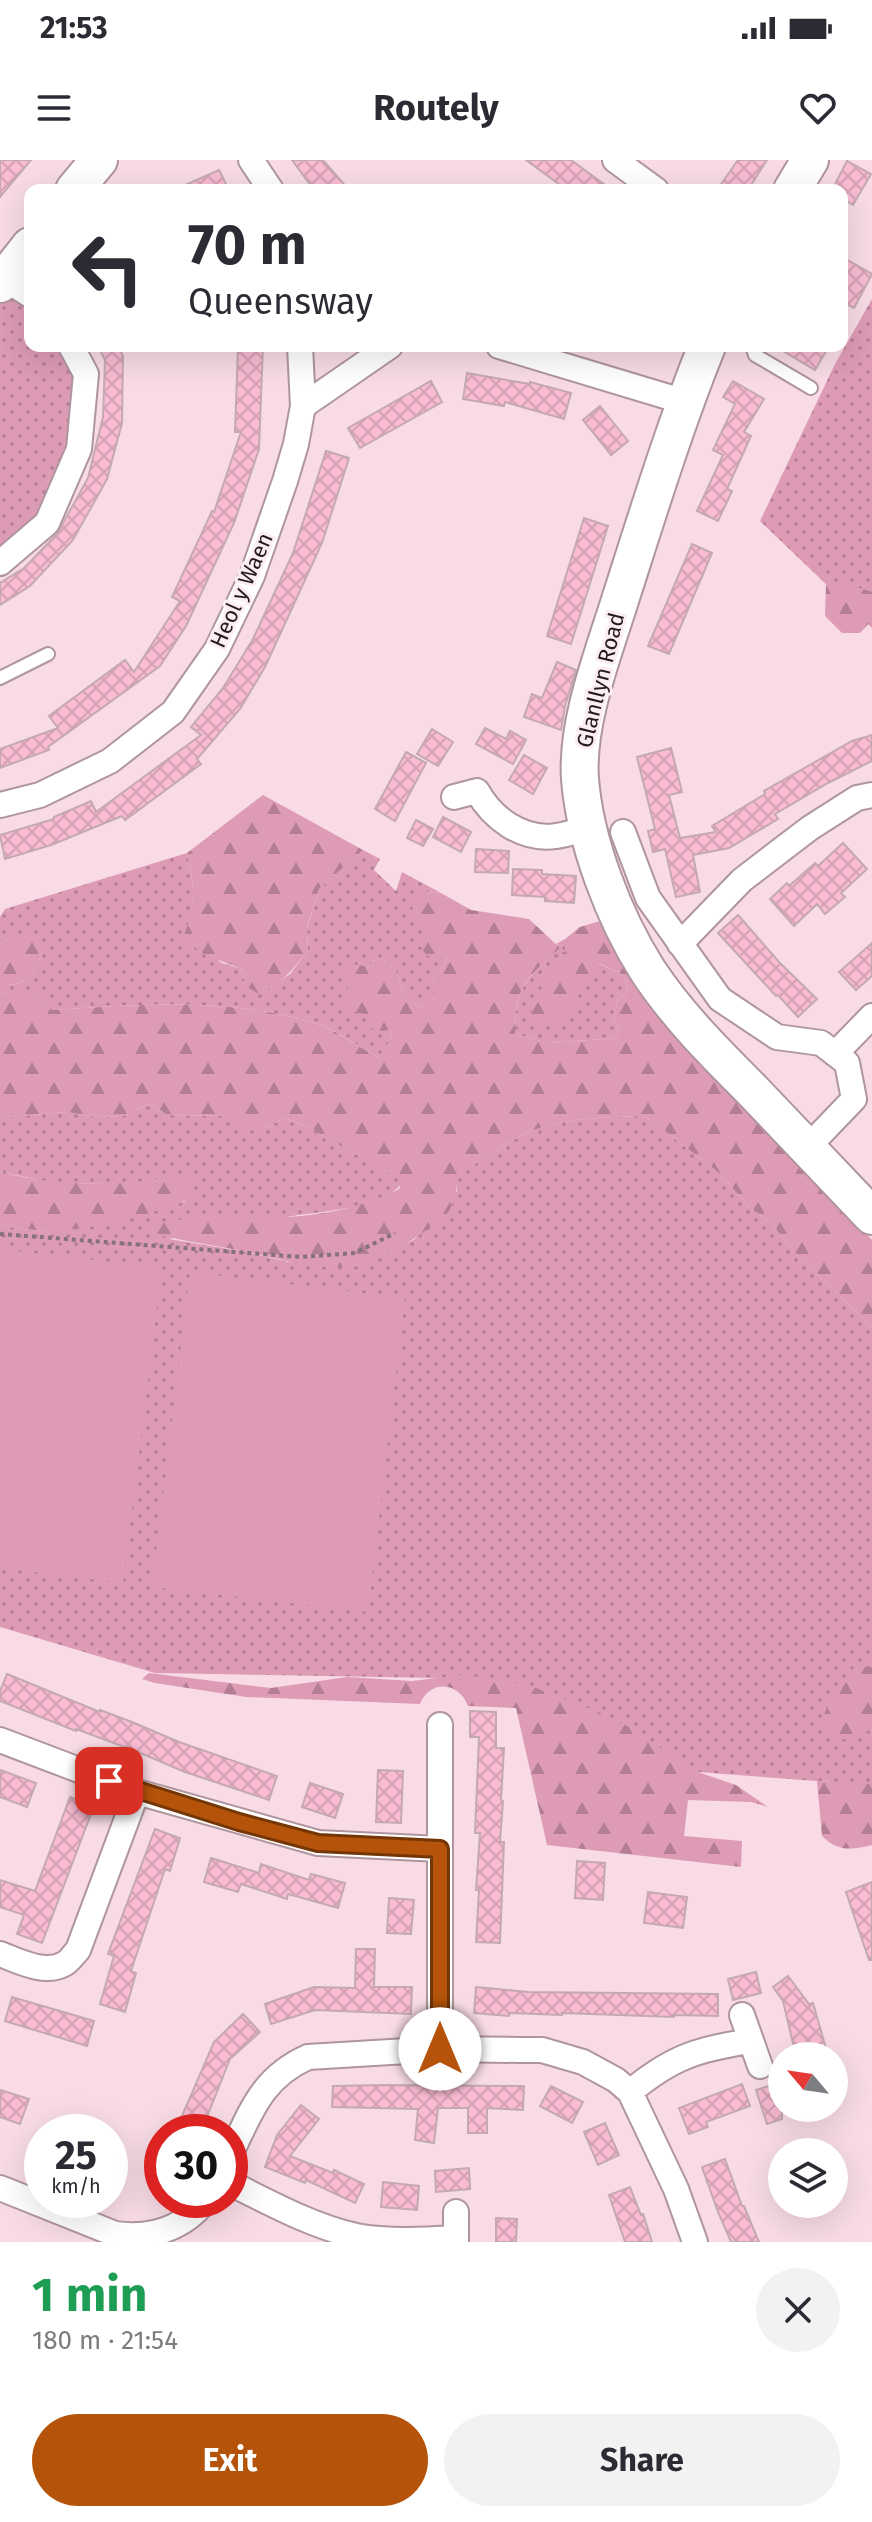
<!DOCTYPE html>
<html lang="en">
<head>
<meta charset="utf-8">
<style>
	:root { --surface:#fff; --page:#f2f2f3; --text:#2b2b33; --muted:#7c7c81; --accent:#b45309 }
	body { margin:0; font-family:"Fira Sans",sans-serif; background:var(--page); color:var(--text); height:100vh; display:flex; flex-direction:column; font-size:30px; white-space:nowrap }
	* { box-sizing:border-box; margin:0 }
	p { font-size:26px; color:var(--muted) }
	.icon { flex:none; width:44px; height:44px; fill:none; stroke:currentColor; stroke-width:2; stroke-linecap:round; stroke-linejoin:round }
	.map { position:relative; height:2082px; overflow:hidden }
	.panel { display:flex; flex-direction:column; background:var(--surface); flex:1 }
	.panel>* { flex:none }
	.guide { position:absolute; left:24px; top:24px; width:824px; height:168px; border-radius:16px; box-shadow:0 8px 32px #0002; background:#fff; color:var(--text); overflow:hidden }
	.needle { width:52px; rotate:299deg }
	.controls { position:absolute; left:768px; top:1882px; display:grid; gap:16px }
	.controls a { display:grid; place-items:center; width:80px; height:80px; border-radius:50%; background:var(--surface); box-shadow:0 8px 32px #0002; font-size:40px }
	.speed { position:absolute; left:24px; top:1954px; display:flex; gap:16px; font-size:40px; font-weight:700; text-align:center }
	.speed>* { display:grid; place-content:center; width:104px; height:104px; border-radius:50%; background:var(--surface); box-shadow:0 8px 32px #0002; line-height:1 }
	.speed small { font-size:20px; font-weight:400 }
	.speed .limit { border:12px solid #d22; background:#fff; color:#111 }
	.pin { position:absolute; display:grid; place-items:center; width:68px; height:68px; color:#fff; margin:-34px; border-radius:16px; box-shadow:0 4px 12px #0006 }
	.me { position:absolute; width:88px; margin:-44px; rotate:0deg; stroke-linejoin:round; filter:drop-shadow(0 0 6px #0008) }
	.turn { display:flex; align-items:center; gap:28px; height:168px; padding:0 32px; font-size:36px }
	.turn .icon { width:104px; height:104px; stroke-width:2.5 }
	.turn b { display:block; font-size:56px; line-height:68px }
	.round { display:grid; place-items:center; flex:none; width:84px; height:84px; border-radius:42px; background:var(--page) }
	.head { display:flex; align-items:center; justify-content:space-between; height:136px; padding:0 32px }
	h1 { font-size:48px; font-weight:700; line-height:60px; color:#1e9e55 }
	.button { display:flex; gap:16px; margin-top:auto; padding:16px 32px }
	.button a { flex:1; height:92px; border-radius:48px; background:var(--accent); color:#fff; font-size:32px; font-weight:700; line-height:92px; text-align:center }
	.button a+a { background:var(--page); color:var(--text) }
	.status { display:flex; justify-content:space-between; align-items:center; height:56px; padding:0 40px; background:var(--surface); direction:ltr }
	.status svg { height:22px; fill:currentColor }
	header { display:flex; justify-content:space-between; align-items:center; height:104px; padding:0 32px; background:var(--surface); font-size:36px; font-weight:700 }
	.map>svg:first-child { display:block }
	.grass { fill:url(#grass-dots) }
	.forest { fill:url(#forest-firs) }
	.green { fill:#dd9bb5 }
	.building { fill:url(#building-cross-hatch); stroke:#c4a9b3; stroke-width:2 }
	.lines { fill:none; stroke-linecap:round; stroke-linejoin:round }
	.lane-casing { stroke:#af959e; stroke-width:16 }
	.street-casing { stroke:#af959e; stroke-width:28 }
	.secondary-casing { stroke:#af959e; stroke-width:40 }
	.path { stroke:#857278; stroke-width:4; stroke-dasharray:4 4; stroke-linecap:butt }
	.lane { stroke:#fff; stroke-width:12 }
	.street { stroke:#fff; stroke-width:24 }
	.secondary { stroke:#fff; stroke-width:36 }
	.route-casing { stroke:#753606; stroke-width:20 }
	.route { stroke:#b45309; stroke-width:14 }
	.labels { text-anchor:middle; stroke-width:6; stroke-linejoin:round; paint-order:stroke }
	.street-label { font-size:22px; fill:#241a1d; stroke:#fdecf2 }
</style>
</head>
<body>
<div class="status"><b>21:53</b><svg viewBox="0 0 49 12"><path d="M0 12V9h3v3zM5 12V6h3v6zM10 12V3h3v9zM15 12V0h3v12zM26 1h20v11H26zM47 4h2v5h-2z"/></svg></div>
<header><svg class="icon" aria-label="menu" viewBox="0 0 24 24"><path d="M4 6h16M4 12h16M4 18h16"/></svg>Routely<svg class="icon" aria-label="heart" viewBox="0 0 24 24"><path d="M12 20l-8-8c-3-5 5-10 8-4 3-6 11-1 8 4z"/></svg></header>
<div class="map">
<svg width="872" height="2082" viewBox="0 0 872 2082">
	<defs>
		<pattern id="grass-dots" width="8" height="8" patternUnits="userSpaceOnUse" patternTransform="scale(2)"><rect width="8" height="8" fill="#dd9bb5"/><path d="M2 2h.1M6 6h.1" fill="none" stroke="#b37e93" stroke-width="1.8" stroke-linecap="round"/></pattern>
		<pattern id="forest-firs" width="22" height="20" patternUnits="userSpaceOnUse" patternTransform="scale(2)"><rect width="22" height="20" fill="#dd9bb5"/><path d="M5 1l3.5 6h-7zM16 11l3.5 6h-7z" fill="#b37e93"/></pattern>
		<pattern id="building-cross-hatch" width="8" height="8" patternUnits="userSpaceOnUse" patternTransform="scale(2)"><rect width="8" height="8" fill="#f9bcd3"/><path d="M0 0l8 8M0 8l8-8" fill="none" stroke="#d5a1b5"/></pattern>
	</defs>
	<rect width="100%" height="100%" fill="#f8dbe5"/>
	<path class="grass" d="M0 124 30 135V186H71L86 214 79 289 47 363 0 403Z
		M872 139V468L760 361 835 204Z
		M363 690 380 699 374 710 396 731 402 712 441 733 428 731 447 797 444 806 433 818 436 832 419 848 404 834 394 806 376 797 369 807 365 854 391 868 390 881 379 898C359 887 337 869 314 863 230 837 139 844 52 850L36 834H7L0 831V822L3 825C29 825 33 816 42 793L7 779 0 785V757L5 749 187 693C195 727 196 745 184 778L222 803 242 809 245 825 266 830 290 814 308 790 307 768 319 729Z
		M565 779V791L529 858 592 816 598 803 623 815 628 831 618 841 613 860 619 869 615 878 549 883 515 874C515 825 526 820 560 788L556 784Z
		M150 943 167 955 223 956 261 970 285 958 308 967 403 1021C387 1050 310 1052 280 1058 243 1065 206 1072 169 1079L241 1091 288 1102 354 1105 384 1095 415 1079 457 1031V1013C483 1002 504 983 529 972 563 958 605 957 641 956L648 958 719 1013 749 1047 772 1064 795 1093 872 1167V1617L868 1625 698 1612 439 1518 155 1513 0 1467V1065C63 1080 126 1060 186 1041L115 1024 54 1023 0 1012V960L7 957 67 952 96 957 124 956Z"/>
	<path class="forest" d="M826 424H848L872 432V460L860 473H842L825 456Z
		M263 635 363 690 319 729 307 767 308 790C294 808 280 827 257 833L245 825 242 809 205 795 183 778C196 745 195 727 187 693Z
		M428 731 441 733 471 750 529 759 560 788C526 820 515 824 515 874L549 883 615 878 619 869 613 860 618 841 628 831 623 815 599 803 592 816 580 825 576 854 555 864 539 866 529 858 552 801 565 791V779L580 767 607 759 792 996 872 1080V1167L795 1093 772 1064 749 1047 719 1013 648 958 641 956C605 957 564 958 529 972 504 983 483 1002 458 1013 457 1026 456 1042 447 1054 444 1058 437 1062 433 1065 407 1085 373 1105 339 1107 307 1109 273 1097 242 1091 208 1084 174 1080 140 1070 194 1050 232 1059 286 1057 325 1055 364 1047 399 1029L402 1021 308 967 285 958 261 970 239 971 223 956 167 955 150 943 124 956 96 957 67 952 8 957 0 960V831L7 834H36L52 850C139 844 230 837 314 863 336 869 359 887 379 898L390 881 391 869 383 871 368 868 365 854 348 851 345 841 349 831 340 817 354 804 369 807 376 797 394 806 404 834 419 848 435 832 433 818 444 806 447 798 427 796 420 786 425 767 410 744Z
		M31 777 42 793C33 816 29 825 3 825L0 822V785L7 779Z
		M0 1012C48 1024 96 1026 145 1021 160 1019 182 1012 194 1022 195 1044 170 1046 153 1052 106 1067 50 1077 0 1065Z
		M872 1506V1568L854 1581 827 1576 823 1557 834 1533 853 1508Z
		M149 1513 271 1528 347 1517 412 1521 461 1515 505 1520 536 1528 596 1551 631 1568 698 1612 736 1625 768 1647 751 1642 688 1640 684 1676 742 1681 741 1707 547 1685 516 1548 468 1546C459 1522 430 1519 420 1544L246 1537 155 1523 142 1519Z
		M872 1617V1685C852 1690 838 1692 822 1676L817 1621 868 1624Z"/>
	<path class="green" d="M0 1089 162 1108 123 1423 0 1408Z
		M190 1112 405 1138 368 1452 152 1427Z"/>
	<path class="building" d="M0 0H31L0 37Z
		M292 0H323L349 30H314Z
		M526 0H571L612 30H567Z
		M738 0H767L748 30H717Z
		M847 1 871 14 853 45 842 39V30H832Z
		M219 10 229 30H174Z
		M842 97 872 114 854 148 842 142Z
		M98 186H118L123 196 122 263 107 319 73 380 30 426 0 445V423L24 408 57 374 88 318 103 257 105 200Z
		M238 186H263L259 289 234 363 186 466 160 506 48 587 49 590 0 608V589L58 568 49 556 125 500 134 512 180 441 172 437 212 351 214 352 241 272H235Z
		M775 186H829L815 210Z
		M467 213 530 224V222L571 233 564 259 505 242 504 246 463 239Z
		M431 221 442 242 360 288 348 268Z
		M733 221 764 239 744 272 751 276 727 329 732 331 718 361 697 351 723 295 713 290 735 244 723 237Z
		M600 246 628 281 611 295 583 260Z
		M326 291 349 298 322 383 265 507 240 549 197 599 201 604 125 660 122 656 51 685 5 699 0 675 54 659V657L91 641 96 652 201 575 191 567 223 528 253 479 293 393Z
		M584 358 608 366 571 484 547 476Z
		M692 384 712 393 669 494 648 486Z
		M557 502 576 510 565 546 561 570 524 557 532 534 542 538Z
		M485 568 506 579 510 571 526 580 513 604 476 584Z
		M432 569 453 582 438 606 417 594Z
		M872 575V601L828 623 775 654 778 659 729 688 693 695 700 732 676 737 665 689 653 692 648 671 655 669 637 597 671 588 682 632 669 635 680 678 716 672 712 666 765 634 764 631 852 581Z
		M406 592 426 603 395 661 375 649Z
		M524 595 547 608 533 634 509 620Z
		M443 657 471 672 461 692 433 677Z
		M416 660 433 669 423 686 407 678Z
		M843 683 867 709 841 733 845 737 825 754 817 744 794 766 770 739 787 723 789 726 815 703 818 706Z
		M476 689 509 691 508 713 475 712Z
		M513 709 542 710V714L576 716 574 743 545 741V737L512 735Z
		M738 755 779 802 817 839 798 857 778 835 776 836 718 773Z
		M872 783V816L856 830 839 812Z
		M7 1514 100 1552V1550L132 1562 179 1582 277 1616 269 1640 185 1612 138 1592 76 1569V1571L0 1541V1531Z
		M470 1551 496 1552V1588H504L501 1640 503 1641 500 1682H504L500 1783 476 1782 479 1730H476L480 1673H475L479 1577H470Z
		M0 1610 36 1623 27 1647 0 1637Z
		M378 1610 403 1611 401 1663 376 1662Z
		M310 1623 343 1634 335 1658 302 1647Z
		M70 1637 94 1646 42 1783 17 1774 24 1755 0 1747V1720L35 1731Z
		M155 1669 180 1678 170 1711 165 1709 131 1811 136 1813 125 1852 100 1844 114 1796 108 1794Z
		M211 1698 259 1713 261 1704 309 1720 311 1714 345 1723 338 1748 288 1734 287 1739 241 1724 238 1732 204 1722Z
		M577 1701 605 1703 603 1740 575 1738Z
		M872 1722V1800H869L846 1732Z
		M648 1732 687 1737 683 1768 644 1763Z
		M389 1738 414 1740 411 1774 387 1773Z
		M356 1789H375L374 1827H412L411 1854 315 1850 271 1864 265 1844 314 1827 355 1828Z
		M756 1812 761 1833 733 1840 728 1819Z
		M788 1816 809 1844 813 1843 827 1892 796 1896 783 1841 773 1827Z
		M476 1827 528 1832 718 1834V1856L674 1855V1857L562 1853V1855L509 1853V1856L474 1853Z
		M12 1837 94 1861 87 1886 5 1861Z
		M243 1854 260 1872 230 1899 201 1972H175L214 1882Z
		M782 1922V1959L767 1964 756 1930Z
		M742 1924 750 1946 706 1962 708 1967 689 1974 679 1948Z
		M384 1925 524 1926 523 1950 487 1948V1973H468V1948H438L434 1983 415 1980 418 1949 332 1947 333 1926Z
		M551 1926 583 1942 572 1963 540 1946Z
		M0 1930 29 1939 20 1964 0 1957Z
		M301 1945 319 1959 290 1996 333 2013 334 2010 364 2024 355 2043 306 2020 305 2023 265 2007 277 1975Z
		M605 1963 619 1995 598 2005 584 1972Z
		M725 1999 742 2046H744L759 2082H731L718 2052 702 2007Z
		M469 2008 470 2029 436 2032 435 2011Z
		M383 2022 419 2026 417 2050 381 2047Z
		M630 2027 641 2055 643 2054 652 2082H625L609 2035Z
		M496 2058 517 2059 516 2082H496Z"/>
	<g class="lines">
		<g class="lane-casing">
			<path id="lane" d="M752 186 755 195 811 228
				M0 518 48 494"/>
		</g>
		<g class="street-casing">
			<path id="street" d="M251 0 271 30
				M615 0 656 30
				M4 118 30 135
				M499 186 685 242
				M303 246 390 186
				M0 403 47 363 79 289 86 214 71 186
				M454 637 477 631C492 658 522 681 556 676 566 675 577 671 587 668
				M0 645 40 635 110 601 173 552 217 489 252 416 285 321 296 284 303 246 300 186
				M623 672 648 738 720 839 777 877 821 883 847 903 854 939 807 988
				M680 784 742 720 810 668 857 638 872 635
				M835 894 872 856
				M0 1580 137 1632 318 1683 440 1689
				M0 1794C19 1801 44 1815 64 1804 69 1802 74 1794 78 1790L137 1632
				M742 1855 760 1906
				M440 1889V1565
				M630 1932C672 1897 698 1889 751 1881
				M230 1995C251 1952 261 1918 308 1897L440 1889 520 1890H542L583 1902 616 1920 630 1932 676 2029 695 2082
				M230 2023C270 2043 312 2066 356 2076 388 2082 424 2080 456 2078
				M0 2028 115 2074C151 2079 183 2069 206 2040
				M456 2052V2082"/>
		</g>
		<g class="secondary-casing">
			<path id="secondary" d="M74 30 99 0
				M792 30 810 0
				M0 124 30 86
				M707 186C674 268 648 353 621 437 604 492 576 561 580 619 585 682 614 758 648 811 677 855 714 892 751 929 791 971 832 1014 872 1056"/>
		</g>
		<path class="path" d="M0 1074 301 1097 355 1093 395 1073"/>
		<use href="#lane" class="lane"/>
		<use href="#street" class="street"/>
		<use href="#secondary" class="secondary"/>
	</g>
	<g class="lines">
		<g class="route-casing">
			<path id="route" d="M109 1621 239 1662 318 1683 440 1689V1889"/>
		</g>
		<use href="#route" class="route"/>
	</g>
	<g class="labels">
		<g class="street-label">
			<text transform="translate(241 430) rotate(-66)" y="8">Heol y Waen</text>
			<text transform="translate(600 520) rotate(-76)" y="8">Glanllyn Road</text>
		</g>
	</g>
</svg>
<div class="controls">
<a><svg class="needle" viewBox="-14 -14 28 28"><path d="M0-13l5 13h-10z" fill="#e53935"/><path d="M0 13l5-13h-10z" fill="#7c7c81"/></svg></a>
<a><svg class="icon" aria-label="layers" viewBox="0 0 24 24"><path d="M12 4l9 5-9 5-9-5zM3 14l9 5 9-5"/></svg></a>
</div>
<div class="speed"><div>25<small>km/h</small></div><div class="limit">30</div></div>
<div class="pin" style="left:109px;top:1621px;background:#d93025"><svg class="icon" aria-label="arrive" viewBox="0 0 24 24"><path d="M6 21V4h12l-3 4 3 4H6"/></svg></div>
<svg class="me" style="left:440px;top:1889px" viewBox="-20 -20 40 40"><circle r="19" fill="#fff"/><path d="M0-13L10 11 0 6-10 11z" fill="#b45309"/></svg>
<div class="guide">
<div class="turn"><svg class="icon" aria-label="left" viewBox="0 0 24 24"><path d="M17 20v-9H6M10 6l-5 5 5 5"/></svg><div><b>70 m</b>Queensway</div></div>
</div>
</div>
<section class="panel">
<div class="head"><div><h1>1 min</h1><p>180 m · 21:54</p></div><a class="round"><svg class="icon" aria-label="close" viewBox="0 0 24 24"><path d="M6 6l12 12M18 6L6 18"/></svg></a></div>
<div class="button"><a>Exit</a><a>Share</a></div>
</section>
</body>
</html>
